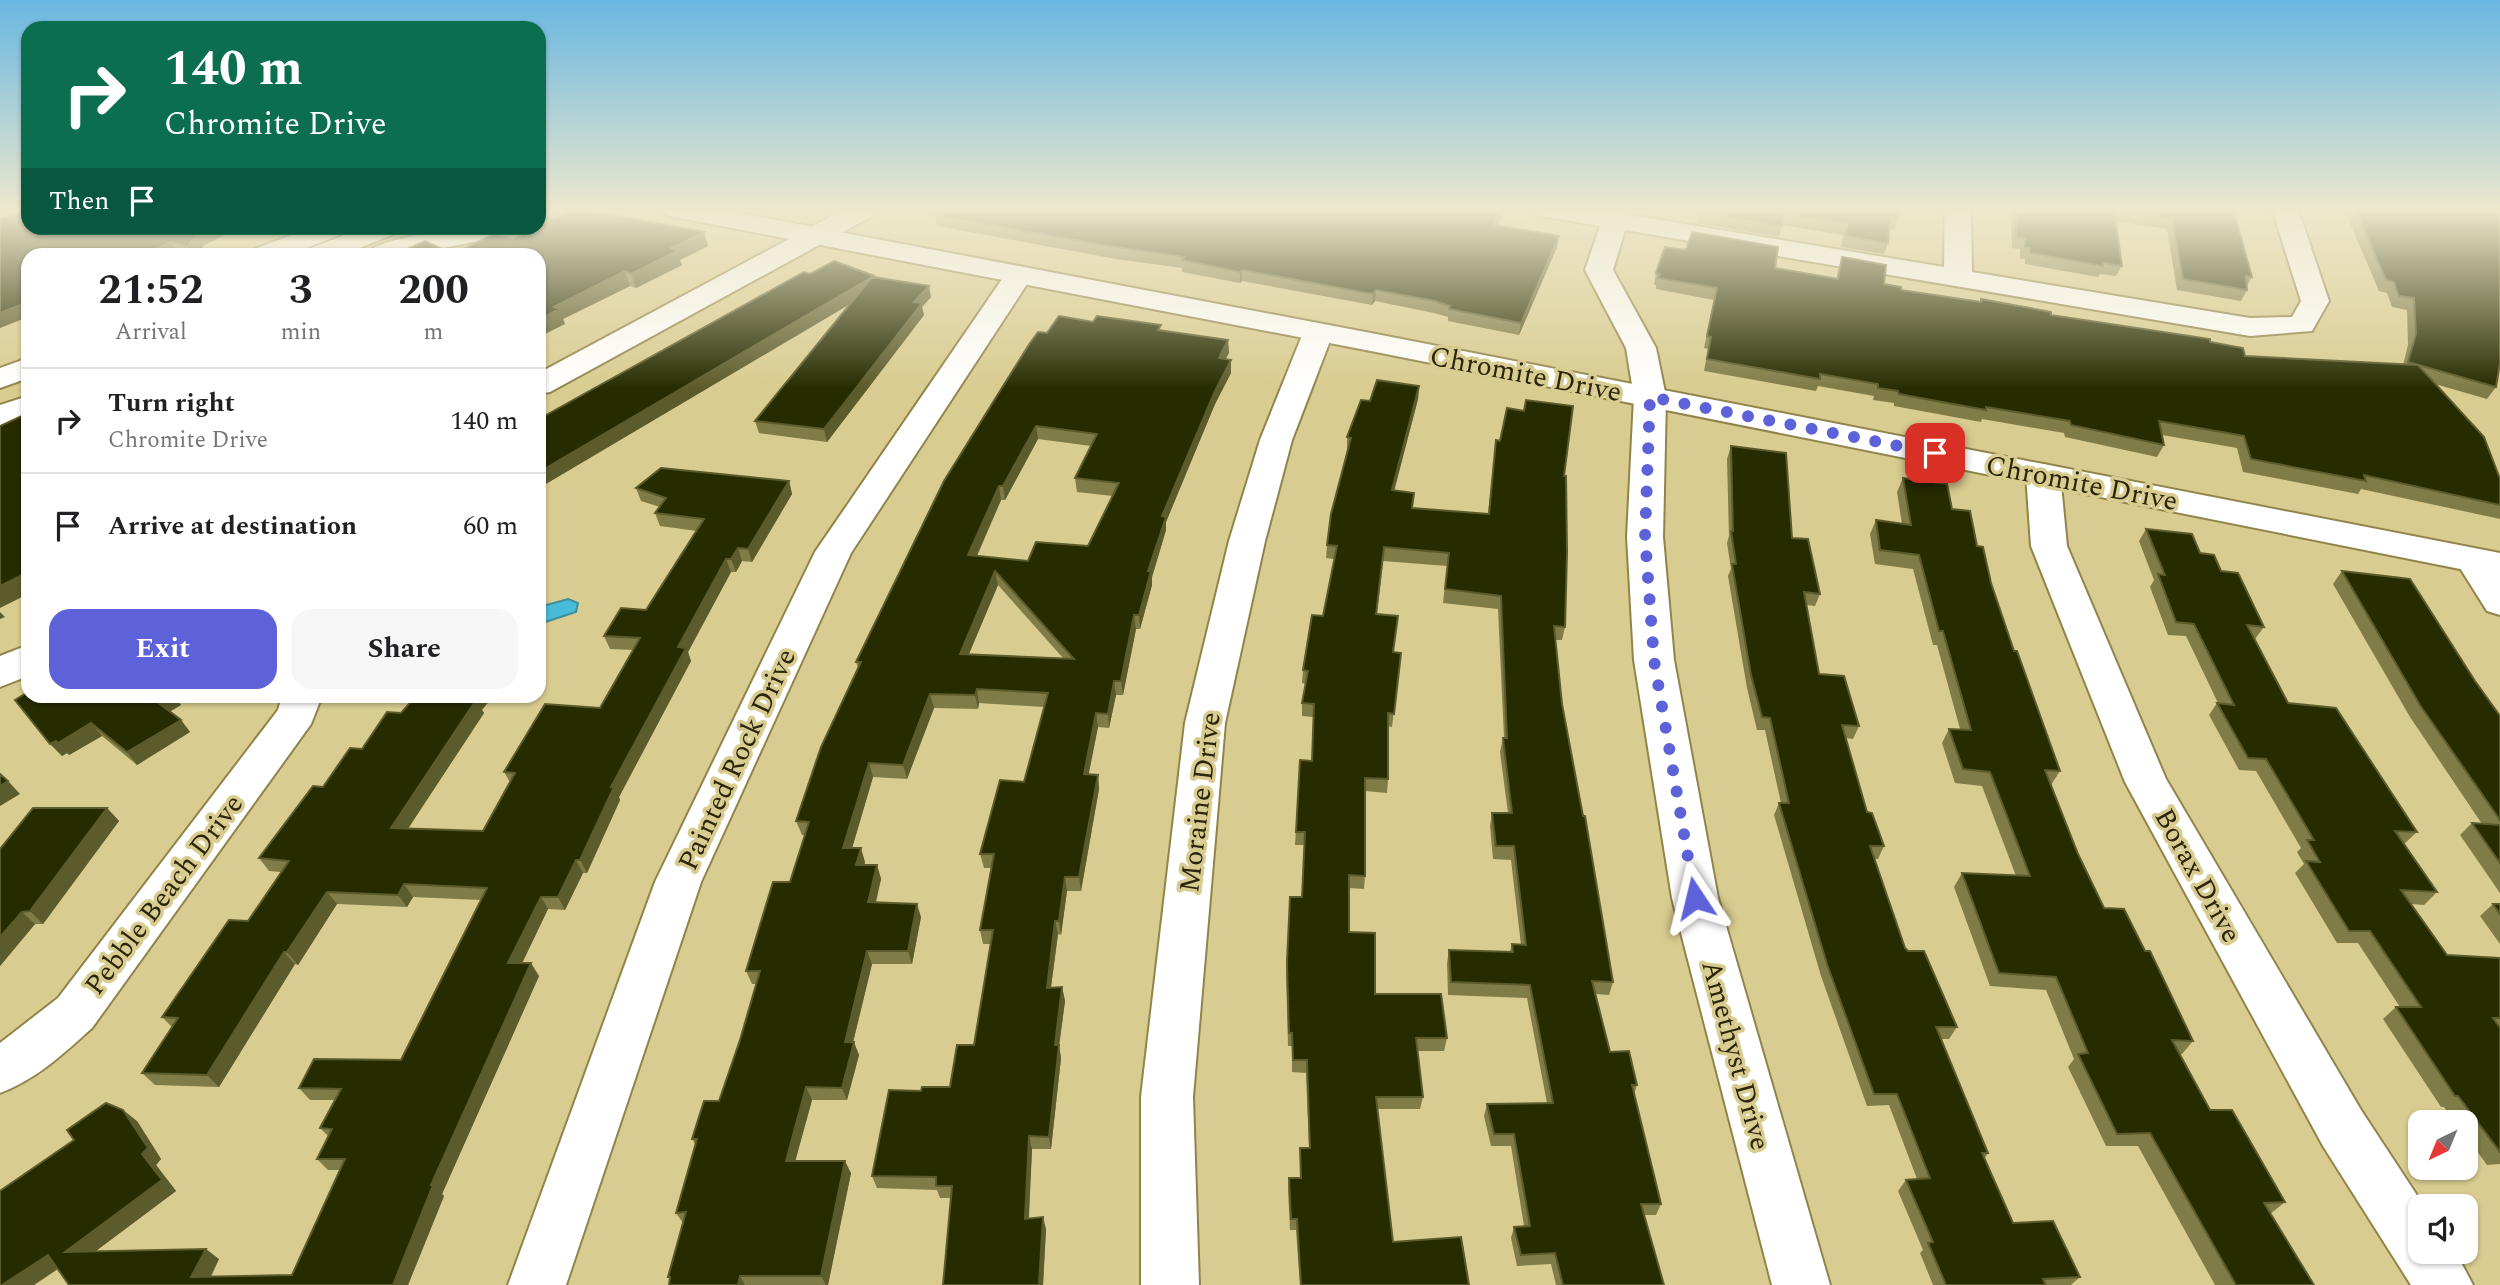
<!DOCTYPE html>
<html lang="en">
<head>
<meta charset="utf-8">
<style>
	:root { --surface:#fff; --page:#f6f6f6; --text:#202124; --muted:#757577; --line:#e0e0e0; --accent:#5d62d9 }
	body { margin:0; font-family:Spectral,serif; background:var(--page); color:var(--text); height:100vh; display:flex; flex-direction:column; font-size:26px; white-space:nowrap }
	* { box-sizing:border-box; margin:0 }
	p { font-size:23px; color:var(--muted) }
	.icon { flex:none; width:38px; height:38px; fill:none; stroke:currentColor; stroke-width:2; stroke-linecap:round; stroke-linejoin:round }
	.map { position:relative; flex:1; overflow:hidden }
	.sheet { position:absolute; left:21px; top:248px; width:525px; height:455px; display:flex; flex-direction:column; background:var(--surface); border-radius:21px; box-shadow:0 2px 5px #0004 }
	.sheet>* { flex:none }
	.top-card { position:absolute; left:21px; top:21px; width:525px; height:214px; border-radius:21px; box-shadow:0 2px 5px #0004; background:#0b6e4f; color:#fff; overflow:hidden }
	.needle { width:46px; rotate:223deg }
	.fabs { position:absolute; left:2408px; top:1110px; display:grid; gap:14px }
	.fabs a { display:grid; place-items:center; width:70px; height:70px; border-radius:14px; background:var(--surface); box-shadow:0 2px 5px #0004; font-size:35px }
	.pin { position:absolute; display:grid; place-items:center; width:60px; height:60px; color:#fff; margin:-30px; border-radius:14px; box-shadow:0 4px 10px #0006 }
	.me { position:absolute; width:77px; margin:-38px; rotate:350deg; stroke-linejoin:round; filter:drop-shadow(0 0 5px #0008) }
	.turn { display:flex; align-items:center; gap:24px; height:147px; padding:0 28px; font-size:32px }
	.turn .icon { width:91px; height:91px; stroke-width:2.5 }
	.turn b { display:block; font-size:49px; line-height:60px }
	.then { display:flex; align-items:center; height:66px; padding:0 28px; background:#0003; gap:14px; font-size:26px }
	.eta { display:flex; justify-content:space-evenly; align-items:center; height:119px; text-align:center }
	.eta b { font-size:42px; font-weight:700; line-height:49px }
	.primary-button { display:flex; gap:14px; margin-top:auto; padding:14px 28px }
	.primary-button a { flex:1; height:80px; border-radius:21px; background:var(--accent); color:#fff; font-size:28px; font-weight:700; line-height:80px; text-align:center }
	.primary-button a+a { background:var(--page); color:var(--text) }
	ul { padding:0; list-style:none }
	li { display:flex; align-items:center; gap:21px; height:105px; padding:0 28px; border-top:2px solid var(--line) }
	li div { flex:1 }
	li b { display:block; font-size:26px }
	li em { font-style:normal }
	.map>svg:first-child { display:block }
	.water { fill:#48bbd8; stroke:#3f8e9b; stroke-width:2 }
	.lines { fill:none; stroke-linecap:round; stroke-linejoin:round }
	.street-casing { stroke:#91844b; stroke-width:4 }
	.secondary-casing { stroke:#91844b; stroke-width:4 }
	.street { fill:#fff; fill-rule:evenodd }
	.secondary { fill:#fff; fill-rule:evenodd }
	.wall { fill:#807c48; fill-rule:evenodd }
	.shaded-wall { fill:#5c5b2b }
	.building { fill:#262b00; stroke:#5c5b2b; stroke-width:2; fill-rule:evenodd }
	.route { stroke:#5d62d9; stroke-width:12; stroke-dasharray:0 21.6 }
	.labels { text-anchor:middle; stroke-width:7; stroke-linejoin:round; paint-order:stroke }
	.street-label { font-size:28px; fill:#2a250d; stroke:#d9cc90 }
</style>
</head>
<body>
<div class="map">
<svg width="2500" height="1285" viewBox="0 0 2500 1285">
	<rect width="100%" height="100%" fill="#d9cc90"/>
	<path class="water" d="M568 599 578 603 576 612 539 624V607Z"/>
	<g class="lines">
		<g class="street-casing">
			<path id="street" d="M539 209H556L548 218 539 220Z
				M845 209H878L874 215 550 392 539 394V373Z
				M1532 209H1632L1630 215 1944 267 1945 209H1971L1972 272 2250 318 2292 317 2301 301 2272 209H2298L2329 301 2312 331 2250 336 1625 230 1613 270 1656 348 1666 397 1663 537 1674 660 1718 898 1830 1285H1772L1672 898 1634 660 1627 537 1634 397 1626 348 1585 270 1600 226 1536 215Z
				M464 228H516L512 234 503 236 403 256H364C376 238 441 232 464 228Z
				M1019 267 1029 269 1033 275 851 553 701 882 566 1285H508L655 882 815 552 1009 269Z
				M1318 324 1328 327 1333 333 1292 440 1265 541 1225 723 1193 1097 1199 1285H1141V1097L1185 723 1229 541 1260 440 1303 333 1308 327Z
				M28 396V417L0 427V405Z
				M2043 464 2055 467 2060 474 2067 546 2166 779 2361 1110 2424 1206H2420V1251H2455L2473 1285H2411L2323 1146 2125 782 2031 546 2026 474 2031 467Z
				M2473 548 2486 552 2500 573V615L2487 611 2455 560 2460 552Z
				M28 645V676L0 687V656Z
				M282 696H322L311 724 92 1028C63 1054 37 1079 0 1093V1043L58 998 278 710Z"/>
		</g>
		<g class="secondary-casing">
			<path id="secondary" d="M662 209H719L1376 334 2500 553V577L1376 352 675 217 666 215Z
				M310 228H346L342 234 287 256H249L252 250Z
				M363 228H398L394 234 340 256H302L305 250Z
				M28 358V378L0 388V368Z"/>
		</g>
		<use href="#street" class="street"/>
		<use href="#secondary" class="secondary"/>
	</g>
	<path class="wall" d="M1506 209 1498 225 1557 247 1519 335 1448 321V317L1434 313 1375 301 1372 305 1242 281 1240 283 1182 272V268L1116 259 937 226 935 215Z
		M1699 209H1899L1898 219 1894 230 1889 229 1888 243 1884 254 1841 247 1843 235 1782 225 1779 237 1696 223Z
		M2011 209H2233L2252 277 2247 286V290L2241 301 2177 290 2167 229 2116 221 2122 266 2116 276 2100 274 2098 277 2025 264V259L2020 258V249L2012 248Z
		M2344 209H2500L2496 387 2487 399 2435 384 2500 479V519L2361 489 2358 494 2243 472 2237 448 2162 435 2164 445 2157 457 2065 437 2064 433 1982 419 1981 422 1894 406V403L1873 400 1874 396 1818 386 1816 391 1704 371 1708 349 1704 348 1714 300 1656 289V285H1654L1656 273 1836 279 1842 257 1884 284 1901 290 1980 302 1981 299 2051 315 2210 342 2245 356 2403 365 2408 345 2407 310 2392 307 2387 293 2379 291Z
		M0 219 203 246 196 256H184L177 254 174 256H28Z
		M513 239 708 246 680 260 682 265 636 288 630 286 563 319 565 324 453 254Z
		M810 274 875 277 931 297 922 307 924 315 827 442 759 433 755 421 852 303 539 488V419Z
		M1093 322 1161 330 1228 340 1229 353 1225 359 1231 360V373L1215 404 1166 522V530L1152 577V585L1140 629H1136L1123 695H1116L1109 728 1098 727 1088 774 1098 775 1099 789 1081 891H1067L1061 935 1058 934 1051 988 1062 987 1065 1001 1059 1046 1061 1058 1051 1149H1032L1029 1218 1046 1229 1043 1285H943L951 1198H940L937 1190 877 1188 872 1176 921 1091 950 1087 974 1045 991 944H983L980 930 991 868H984L980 854 1024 782 1044 707 979 703 978 709 934 708 907 779 873 777 852 848 865 862 864 865H877L881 879 876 903 921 917 912 964H872L853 1042 859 1055 847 1100H812L795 1161 851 1173 828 1285H669L670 1280 668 1277 683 1223 676 1213 695 1144 692 1139 719 1101 740 1040 756 984H752L746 971 790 882 805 835H802L796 821 858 668 856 662 1047 333ZM1038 439 1091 446 1075 478 1077 492 1113 496 1088 546 1028 561 977 556 1001 500H1005ZM998 585 1063 658 969 654Z
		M1419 386 1418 399 1394 490 1412 508 1488 514 1496 440 1564 476 1565 627 1562 640H1555L1562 704 1613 982 1609 995 1596 994 1610 1052 1637 1085 1634 1094 1661 1204 1656 1215H1644L1664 1285H1556L1551 1264 1517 1266 1511 1238 1514 1227 1524 1226 1511 1146H1491L1484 1116 1487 1104 1547 1103 1527 998 1448 995 1447 963 1449 950 1510 952 1512 944 1521 945 1511 860 1493 859 1490 826 1492 813H1508L1500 752 1503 738H1504L1498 609 1443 603 1447 566 1383 561 1377 614 1394 652 1401 653 1392 727 1388 726V779L1387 793 1365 791V876L1364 889 1349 888V932L1375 994 1447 1038 1444 1051H1418L1423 1097 1420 1109H1377L1393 1242 1469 1285H1300L1296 1230H1290L1288 1190 1289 1178H1300V1148H1309L1306 1073 1292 1072V1046H1288L1286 974 1290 897H1302L1304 845H1295L1300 760 1312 761 1313 717 1302 716V703L1306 684 1302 683 1303 670 1323 616 1334 559 1326 558 1327 545 1347 450V437L1370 401Z
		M1731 446 1792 538 1820 594 1815 606 1806 605 1819 674 1859 726 1853 739 1846 738 1867 812 1884 846 1878 859H1875L1905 948 1957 1027 1949 1039H1941L1988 1153 1984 1159 2013 1223 2080 1277 2071 1285H1933L1920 1253 1923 1250 1898 1191 1906 1180 1917 1179 1889 1105 1867 1106 1821 976 1774 815 1779 803H1781L1765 730H1757L1747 688 1728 576 1731 569 1727 543 1729 536 1727 459Z
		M1903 478 1952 509 1977 546 2014 651 2060 771 2051 785 2078 854 2104 908 2145 951 2193 1041 2182 1054H2180L2210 1110 2285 1202 2270 1214 2314 1285H2215L2138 1146H2106L2068 1067 2074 1059 2046 990 1990 986 1954 887 1962 873 2016 876 1982 786 1955 783 1942 743 1949 729H1960L1937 645H1933L1913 569 1875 564 1870 534 1876 520 1902 524 1897 492Z
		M789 481 792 494 752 562 742 561 736 572H731L688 652 691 661 619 797 620 800 587 873H583L565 910 548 909 522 963 539 976 442 1194 444 1196 408 1285H69L58 1269 34 1285H0L137 1121 161 1159 156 1165 176 1191 96 1251 219 1259 211 1277 292 1275 340 1170H328L317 1159 328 1136 320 1128 335 1100H310L299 1088 401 1060 481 900 413 897 407 907 337 904 298 965 295 964 219 1087 155 1085 142 1073 172 1027 162 1017 248 921 281 872 269 871 259 858 323 787 401 713 416 696H493L482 710 484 713 408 828 483 831 510 782 504 772 600 708 633 650 610 649 604 636 646 610 697 531 660 526 655 513 660 507 641 501 636 488Z
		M2146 529 2200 553 2221 571 2264 627 2255 639 2288 703 2417 832 2404 844 2437 892 2424 905 2411 904 2447 955 2500 958V1164L2487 1165 2466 1136V1122H2455L2444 1107H2441L2383 1019 2396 1007H2400L2358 943H2337L2295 873 2304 864 2297 852 2301 848 2256 771 2239 770 2209 715 2217 703H2218L2186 636 2168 635 2150 587 2154 580 2139 541Z
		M2342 571 2475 681 2500 716V893L2460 835 2472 823 2482 824 2410 717 2333 584Z
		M28 696H174L181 705 170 711 181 720 190 732 137 765 102 736 69 755 67 753 62 756Z
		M107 808 119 821 43 924H35L0 966V849Z
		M2493 904H2500V944L2480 916Z"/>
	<path class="shaded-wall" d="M1502 209H1506L1493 235 1494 225Z
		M210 228H238L203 246 196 256H193L187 246 197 235Z
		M704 232 708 246 680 260 682 265 636 288 631 274 671 248Z
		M1559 236 1557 247 1519 335 1521 323Z
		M170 242 177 254 174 256H145Z
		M1242 270V281L1240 283V272Z
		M625 271 630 286 563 319 565 324 539 337V320L554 307Z
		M872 277 875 289 539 488V472Z
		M929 286 931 297 922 307 924 315 827 442 824 429 914 302Z
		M1376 290 1375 301 1372 305 1373 294Z
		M28 302V317L0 328V313Z
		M1228 340 1229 353 1219 371V358Z
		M1231 360V373L1215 404 1166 522V530L1152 577V585L1140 629 1139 615 1148 571 1162 516 1215 391Z
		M1419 386 1418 399 1391 503 1392 490Z
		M1036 426 1038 439 1005 500 1003 486Z
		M789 481 792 494 752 562 748 549Z
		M999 486 1001 500 971 569 968 555Z
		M738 548 742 561 736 572 731 559Z
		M726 559 731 572 688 652 691 661 619 797 620 800 587 873 580 860 611 787 678 647Z
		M995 571 998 585 963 668 960 654Z
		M28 572V594L0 608V586Z
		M540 577 546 590 539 594V578Z
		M0 612 5 617 0 619Z
		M1134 615 1136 629 1123 695 1121 681Z
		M1114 681 1116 695 1109 728 1108 714Z
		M977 689 979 703 978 709 975 695Z
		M930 694 934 708 907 779 903 765Z
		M164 696H174L181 705 166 714 156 701Z
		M475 696H493L482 710 484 713 400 841 391 828Z
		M1096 713 1098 727 1086 788 1084 774Z
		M181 720 190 732 137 765 127 752Z
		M91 723 102 736 69 755 58 743Z
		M56 741 67 753 62 756 50 744Z
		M869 763 873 777 848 862 843 848Z
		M1098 775 1099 789 1081 891 1079 877Z
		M8 781 20 794 0 806V786Z
		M107 808 119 821 43 924 30 911Z
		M861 848 865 862 861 879 856 865Z
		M576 860 583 873 565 910 558 897Z
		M877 865 881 879 872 916 868 902Z
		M1065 877 1067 891 1061 935 1059 921Z
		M404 884 413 897 407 907 398 895Z
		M327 892 337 904 298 965 287 952Z
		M541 897 548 909 516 976 508 963Z
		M917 904 921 917 912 964 908 951Z
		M22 912 35 924 0 966V937Z
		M1055 921 1058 934 1049 1001 1047 988Z
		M867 951 872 964 850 1055 845 1042Z
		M284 952 295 964 219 1087 207 1075Z
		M531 963 539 976 442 1194 444 1196 408 1285H393L431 1185Z
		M1062 987 1065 1001 1059 1046 1061 1058 1051 1149 1049 1137 1055 1045Z
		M854 1042 859 1055 847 1100 842 1088Z
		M806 1087 812 1100 792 1173 786 1161Z
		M123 1110 137 1121 161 1159 156 1165 176 1191 81 1262 65 1252 142 1154Z
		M1029 1136 1032 1149 1028 1231 1025 1219Z
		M845 1161 851 1173 828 1285H826L821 1276Z
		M1043 1217 1046 1229 1043 1285H1039Z
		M206 1249 219 1259 206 1285 191 1277Z
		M48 1255 63 1265 34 1285H2Z
		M740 1276 745 1285H738Z"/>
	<path class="building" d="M23 209H28V228H210L197 235 187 246 170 242 145 256H28V302L0 313V219Z
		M574 209H582L704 232 671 248 677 251 631 274 625 271 554 307 559 309 539 320V256H392L425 241 453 254 496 233 513 239Z
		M941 209H1502L1494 225 1559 236 1521 323 1449 309 1450 306 1435 301 1376 290 1373 294 1242 270 1240 272 1182 260 1184 257 1115 247 935 215Z
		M1699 209H1899L1898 219 1890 217 1888 243 1845 236 1847 224 1784 214 1782 226 1698 212Z
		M2016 209H2233L2252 277 2246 276 2247 290 2183 279 2172 219 2114 210 2122 266 2103 263V266L2030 253V248L2025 247V239L2016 238Z
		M2355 209H2500V363L2496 387 2408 362 2416 334 2414 298 2399 296 2394 282 2386 280Z
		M1692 232 1778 247 1775 268 1838 279 1842 257 1886 265 1884 284 1901 287V290L1981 302V299L2051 312V315L2210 339V342L2243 348 2245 356 2418 365 2484 437 2500 479V505L2364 475 2366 481 2251 459 2244 436 2159 421 2164 445 2071 425 2070 421 1986 407V410L1899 394 1898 391 1878 388V384L1820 374V379L1707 359 1711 337 1707 336 1717 288 1658 278 1660 274 1656 273 1665 247 1686 250Z
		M834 261 874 276 873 277 929 286 914 302 922 303 824 429 755 421 872 277 539 472V419L804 272 810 274Z
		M1059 316 1093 322 1097 316 1161 325 1158 330 1228 340 1219 358 1231 360 1215 391 1162 516 1166 517 1148 571H1151L1139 615H1134L1121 681H1114L1108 714 1096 713 1084 774 1098 775 1079 877H1065L1059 921H1055L1047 988 1062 987 1055 1045H1059L1049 1137 1029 1136 1025 1219 1043 1217 1039 1285H943L952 1186H936V1177L872 1176 889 1090 921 1091 922 1087H950L957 1045H974L993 930H980L994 854H980L1000 780 1024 782 1048 693 977 689 975 695 930 694 903 765 869 763 843 848H861L856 865H877L868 902 917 904 908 951H867L845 1042H854L842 1088 806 1087 786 1161H845L821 1276H740L738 1285H669L670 1277H668L686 1212 676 1213 697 1139H692L704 1101H719L740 1040 760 971H746L773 882H790L809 822 796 821 821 747 861 662H856L944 481 1030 343 1038 332 1047 333ZM1036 426 1097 434 1075 478 1119 483 1088 546 1036 542 1028 561 968 555 999 486H1003ZM995 571 1074 659 960 654Z
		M1377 380 1419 386 1392 490 1414 493 1412 508 1489 514 1496 440 1500 441 1507 408 1524 411 1526 400 1573 406 1564 476H1566L1567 552 1565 627 1554 626 1562 704 1583 816H1585L1613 982 1592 981 1610 1052 1629 1051 1637 1085H1632L1661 1204H1641L1664 1285H1563L1555 1253 1521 1255 1514 1227 1530 1226 1514 1134H1494L1487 1104 1553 1103 1530 985 1451 982 1449 950 1513 952 1512 944 1526 945 1514 846H1496L1492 813H1512L1503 738H1507L1501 596 1445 589 1449 553 1384 547 1376 614 1398 616 1393 652 1401 653 1394 714 1388 713V779L1365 778V876L1349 875V932L1375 933V994H1441L1447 1038H1416L1423 1097H1376L1393 1242 1461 1237 1469 1285H1301L1297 1219H1291L1289 1178H1301L1300 1148H1310L1307 1060H1293L1292 1033H1289L1287 962 1290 897H1302L1305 832H1296L1300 760 1312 761 1314 704 1302 703 1308 671 1303 670 1312 615 1323 616 1337 546 1327 545 1331 514 1351 438 1347 437 1361 400 1370 401Z
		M28 413V572L0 586V426Z
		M1731 446 1786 453 1792 538 1808 539 1820 594 1804 592 1819 674 1844 676 1859 726 1842 725 1867 812 1872 813 1884 846H1870L1905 948 1908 951H1924L1957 1027H1936L1988 1153H1982L2013 1223 2053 1221 2080 1277 2043 1279 2046 1285H1946L1928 1243 1933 1242 1906 1180 1930 1178 1897 1094H1874L1827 964 1779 803H1789L1770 718 1762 717 1751 675 1732 564H1736L1731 531H1733Z
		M661 468 789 481 748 549 738 548 731 559H726L678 647 686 648 611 787H614L580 860H576L558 897H541L508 963H531L431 1185H433L393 1285H69L48 1255 2 1285H0V1191L74 1140 67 1130 106 1103 123 1110 148 1148 142 1154 162 1180 65 1252 206 1249 191 1277 292 1275 345 1159H317L332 1129 320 1128 341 1089 299 1088 314 1059 401 1060 487 888 404 884 398 895 327 892 287 952H284L207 1075 142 1073 178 1018 162 1017 229 920 248 921 289 861 259 858 313 786 323 787 350 748 362 749 387 712 401 713 416 696H475L473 700H476L391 828 483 831 515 773 504 772 545 704 600 708 640 638 604 636 621 608 646 610 704 519 655 513 666 498 636 488Z
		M1903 478 1947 484 1952 509 1970 511 1977 546 1983 547 1991 583 2014 651H2017L2060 771 2045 770 2078 854 2104 908 2124 909 2145 951H2150L2193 1041 2172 1040 2210 1110H2232L2285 1202 2264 1203 2314 1285H2236L2150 1133 2117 1134 2078 1054 2088 1053 2056 977 1999 973 1962 873 2030 876 1990 772 1963 769 1949 729 1971 730 1943 631H1939L1919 555 1880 550 1876 520 1911 525Z
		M2146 529 2192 534 2200 553 2214 555 2221 571 2238 573 2264 627 2247 625 2288 703 2336 708 2417 832 2395 831 2437 892 2401 890 2447 955 2500 958V1018H2493L2500 1028V1152L2458 1096H2455L2396 1007H2421L2370 931H2349L2306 861 2320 862 2307 840H2314L2266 759 2248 758 2217 703 2234 705 2194 624 2176 622 2158 574 2165 575Z
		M2342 571 2410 579 2475 681 2500 716V820L2420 705Z
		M28 692V696H164L156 701 181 720 127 752 91 723 58 743 56 741 50 744 15 700Z
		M0 774 8 781 0 786Z
		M33 808H107L30 911 22 912 0 937V849Z
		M2472 823 2500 825V863Z
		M2493 904H2500V914Z"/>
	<linearGradient id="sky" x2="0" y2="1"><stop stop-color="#68b7e2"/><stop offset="0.54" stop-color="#eee8cd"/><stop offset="1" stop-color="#eee8cd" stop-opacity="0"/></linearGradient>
	<rect width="2500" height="389" fill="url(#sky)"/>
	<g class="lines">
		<path class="route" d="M1695 898 1654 660 1645 537 1650 397 1935 453"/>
	</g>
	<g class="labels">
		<g class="street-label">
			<text transform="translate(1526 373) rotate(11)" y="10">Chromite Drive</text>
			<text transform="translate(2082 482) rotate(11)" y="10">Chromite Drive</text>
			<text transform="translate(736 759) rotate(-65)" y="10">Painted Rock Drive</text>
			<text transform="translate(1199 802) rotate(-83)" y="10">Moraine Drive</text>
			<text transform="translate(2199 875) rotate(61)" y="10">Borax Drive</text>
			<text transform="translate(163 894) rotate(-53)" y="10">Pebble Beach Drive</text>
			<text transform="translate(1737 1055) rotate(75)" y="10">Amethyst Drive</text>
		</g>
	</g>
</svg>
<div class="fabs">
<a><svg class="needle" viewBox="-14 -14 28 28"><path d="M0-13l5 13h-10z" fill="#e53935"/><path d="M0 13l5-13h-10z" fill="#757577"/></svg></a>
<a><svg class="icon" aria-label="sound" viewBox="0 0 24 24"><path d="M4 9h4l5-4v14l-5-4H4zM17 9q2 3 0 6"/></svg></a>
</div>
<div class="pin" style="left:1935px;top:453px;background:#d93025"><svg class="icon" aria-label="arrive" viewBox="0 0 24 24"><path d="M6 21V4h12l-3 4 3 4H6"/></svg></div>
<svg class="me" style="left:1695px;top:898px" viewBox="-20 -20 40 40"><path d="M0-17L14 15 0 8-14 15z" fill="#5d62d9" stroke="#fff" stroke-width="4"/></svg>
<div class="top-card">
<div class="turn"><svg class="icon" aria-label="right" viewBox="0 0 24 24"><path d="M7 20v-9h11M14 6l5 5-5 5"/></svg><div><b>140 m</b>Chromite Drive</div></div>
<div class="then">Then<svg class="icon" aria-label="arrive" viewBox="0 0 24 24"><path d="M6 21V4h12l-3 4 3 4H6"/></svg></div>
</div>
<section class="sheet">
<div class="eta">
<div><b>21:52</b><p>Arrival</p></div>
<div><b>3</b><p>min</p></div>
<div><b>200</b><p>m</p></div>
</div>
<ul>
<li><svg class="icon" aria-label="right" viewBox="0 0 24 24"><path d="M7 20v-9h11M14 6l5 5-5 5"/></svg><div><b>Turn right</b><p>Chromite Drive</p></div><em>140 m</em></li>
<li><svg class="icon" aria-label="arrive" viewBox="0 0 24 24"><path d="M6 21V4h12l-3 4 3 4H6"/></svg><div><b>Arrive at destination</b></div><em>60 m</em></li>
</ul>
<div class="primary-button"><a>Exit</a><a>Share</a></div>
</section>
</div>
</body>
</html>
